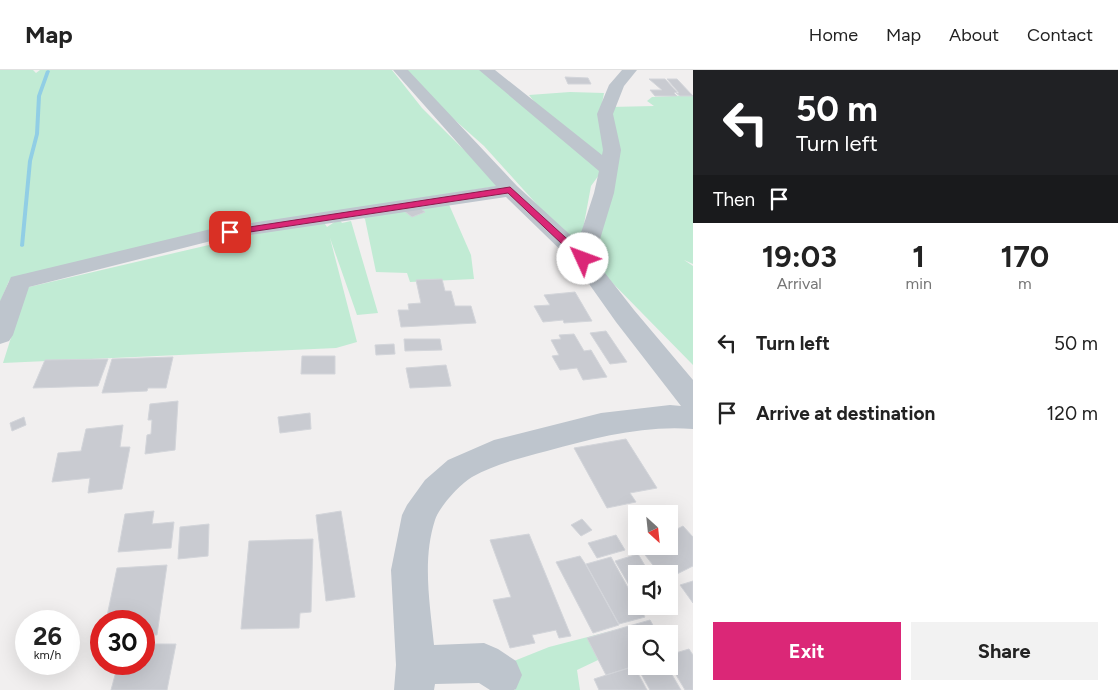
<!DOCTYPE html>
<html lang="en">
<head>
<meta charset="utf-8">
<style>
	:root { --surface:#fff; --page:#f2f2f2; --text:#222; --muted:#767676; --line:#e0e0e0; --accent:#db2777 }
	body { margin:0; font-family:Figtree,sans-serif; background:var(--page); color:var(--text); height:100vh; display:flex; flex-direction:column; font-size:19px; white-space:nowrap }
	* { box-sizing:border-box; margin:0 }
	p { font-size:16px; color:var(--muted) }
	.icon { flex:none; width:28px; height:28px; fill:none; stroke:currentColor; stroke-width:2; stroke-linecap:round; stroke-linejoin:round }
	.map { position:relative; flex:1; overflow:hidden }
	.details { display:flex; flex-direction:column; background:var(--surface); width:425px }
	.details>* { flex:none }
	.banner { background:#202124; color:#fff; overflow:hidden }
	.needle { width:32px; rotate:153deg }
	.fabs { position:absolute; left:628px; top:435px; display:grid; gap:10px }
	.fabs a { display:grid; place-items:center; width:50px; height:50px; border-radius:0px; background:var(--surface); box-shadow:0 5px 20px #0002; font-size:25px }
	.speed { position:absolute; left:15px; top:540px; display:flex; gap:10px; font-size:25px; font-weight:700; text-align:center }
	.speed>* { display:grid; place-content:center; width:65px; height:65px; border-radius:50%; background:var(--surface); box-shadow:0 5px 20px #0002; line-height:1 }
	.speed small { font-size:12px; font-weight:400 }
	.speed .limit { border:8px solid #d22; background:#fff; color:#111 }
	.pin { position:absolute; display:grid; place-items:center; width:42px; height:42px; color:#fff; margin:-21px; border-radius:10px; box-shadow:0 2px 8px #0006 }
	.me { position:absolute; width:55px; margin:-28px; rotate:313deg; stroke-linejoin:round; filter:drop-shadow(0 0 4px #0008) }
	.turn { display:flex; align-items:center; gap:18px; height:105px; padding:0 20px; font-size:22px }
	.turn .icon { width:65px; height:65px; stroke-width:2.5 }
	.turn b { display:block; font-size:35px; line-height:42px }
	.then { display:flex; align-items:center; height:48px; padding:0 20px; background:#0003; gap:10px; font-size:19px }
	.eta { display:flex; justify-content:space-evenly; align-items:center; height:85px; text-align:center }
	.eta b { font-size:30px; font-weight:700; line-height:35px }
	.primary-button { display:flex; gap:10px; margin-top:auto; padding:10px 20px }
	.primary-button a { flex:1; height:58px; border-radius:0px; background:var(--accent); color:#fff; font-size:20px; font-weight:700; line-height:58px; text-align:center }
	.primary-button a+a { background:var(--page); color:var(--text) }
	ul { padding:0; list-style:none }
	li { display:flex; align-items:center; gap:15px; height:70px; padding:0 20px }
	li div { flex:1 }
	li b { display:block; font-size:19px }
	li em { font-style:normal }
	header { display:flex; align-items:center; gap:30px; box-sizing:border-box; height:70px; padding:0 25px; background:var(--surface); border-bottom:1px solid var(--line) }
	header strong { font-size:24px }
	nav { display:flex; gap:28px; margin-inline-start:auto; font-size:18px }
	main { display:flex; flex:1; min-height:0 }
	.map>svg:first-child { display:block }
	.green { fill:#c1ebd4 }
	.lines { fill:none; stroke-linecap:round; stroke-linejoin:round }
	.stream { fill:#91cee5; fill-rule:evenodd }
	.building { fill:#c9cbd1; stroke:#d3d5da }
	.minor { fill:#bec5cd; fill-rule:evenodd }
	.route { fill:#db2777; stroke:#8e194d }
</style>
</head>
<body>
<header>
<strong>Map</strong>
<nav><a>Home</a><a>Map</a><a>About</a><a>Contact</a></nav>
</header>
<main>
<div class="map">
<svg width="693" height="620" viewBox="0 0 693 620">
	<rect width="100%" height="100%" fill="#f1efef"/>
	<path class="green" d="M0 0H33L36 3 40 0H392L422 38 460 76 505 115 317 144 25 207 9 211 0 232Z
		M407 0H483L604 98 591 116 579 181 484 76 448 44Z
		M570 22 604 23 600 44 606 93 540 39 529 25Z
		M693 25V194L684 190 693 196V295L590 190 610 37 654 36 647 31 652 27Z
		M447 130 471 185 474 209 410 212 407 203 376 202 365 149 361 146Z
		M339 149 342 153 351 151 378 243 357 245 330 168 357 272 336 278 3 293 26 220 29 217 290 156 323 151 327 157Z
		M638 554 636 572 577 600 580 620H515L514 591 549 577Z"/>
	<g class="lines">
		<path class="stream" d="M48 0 50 1 41 26 39 64 32 91 24 176 22 177 20 176 28 91 35 64 37 26 46 1Z"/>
	</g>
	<path class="building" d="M565 7 588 8 591 14H568Z
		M649 9H665L677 22 674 23 677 26H655L650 20H662Z
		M667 9H677L693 26H680L676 23H679Z
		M417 136 425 142 412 147 404 141Z
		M442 209 445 221H451L455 236H471L476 253 401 257 398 240H409L408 234 421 233 416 210Z
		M575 222 592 251 564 253 563 250 543 252 534 236 550 235 544 225Z
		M606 261 627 292 610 294 590 263Z
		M574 264 584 281 591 280 607 307 583 310 577 298 560 300 552 286 559 285 551 270 561 269 559 265Z
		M404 269H440L442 280 405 281Z
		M394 274 395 284 376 285 375 275Z
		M302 286H335V304H301Z
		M173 287 166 318H148L147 321 102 323 112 289Z
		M108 289 98 316 33 318 45 290Z
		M446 295 451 316 410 318 406 298Z
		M178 331 175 380 145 384 147 365 151 364 152 350H148L150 334Z
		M310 343 311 359 280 363 278 347Z
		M24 347 26 355 12 361 10 353Z
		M123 355 120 377H130L122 419 88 423 90 408 52 412 58 383 81 381 86 359Z
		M626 369 657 418 630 423 636 432 607 438 574 378Z
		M154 441 152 454 174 452 171 478 118 482 125 444Z
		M341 441 355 527 326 531 316 445Z
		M582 449 592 460 581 466 571 455Z
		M209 454 208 486 178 489 180 457Z
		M683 456 693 467V496L669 508V504H660L638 476H669V463Z
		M529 464 571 566 559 568 556 560 532 565 535 573 510 578 493 530 511 527 490 470Z
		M616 465 625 480 597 488 588 473Z
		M313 469 311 542 300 543 299 558 241 559 249 471Z
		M638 484 650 504H636V527L615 491Z
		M580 486 586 495 619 555 593 563 556 492Z
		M611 487 636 532V536H639L645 547 619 554 586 494Z
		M167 495 157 565H144V551H106L117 498Z
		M693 511V533L680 515Z
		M669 533 671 536 645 543 642 536H669Z
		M650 550 658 564H636V596L606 605 587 568Z
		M144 574H176L167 620H111L118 594H144Z
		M689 579 693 585V620H685L669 593V585Z
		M634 596 647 620H599L594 609Z
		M657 596H667L681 620H650L640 602Z"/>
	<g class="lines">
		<path class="minor" d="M393 0H408L517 116 578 172 594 123 599 101 479 0H495L602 85 603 80 597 44 609 15 622 0H637L624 16 613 44 621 80 614 123 594 189 634 240 693 310V359C644 355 594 368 547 381 521 388 495 394 472 407 460 414 439 437 435 450 422 490 430 534 434 575L484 573 498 579 516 591 522 605 516 619 514 620H490L479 613 435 614 434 620H394L396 595 391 500 402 445 407 435 425 410 448 390 494 370 601 343 670 335 681 336 616 252 575 194 506 127 211 171 29 217 13 265 9 271 0 274V231L11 207 211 159 496 116Z"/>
	</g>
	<path class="route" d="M510 117 587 187V191H580L508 123 230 165 226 162 230 160Z"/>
</svg>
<div class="fabs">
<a><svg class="needle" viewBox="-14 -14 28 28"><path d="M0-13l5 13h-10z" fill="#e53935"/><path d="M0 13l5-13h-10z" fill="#767676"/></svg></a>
<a><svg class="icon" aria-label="sound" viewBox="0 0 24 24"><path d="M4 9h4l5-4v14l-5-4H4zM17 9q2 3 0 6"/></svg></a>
<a><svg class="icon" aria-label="search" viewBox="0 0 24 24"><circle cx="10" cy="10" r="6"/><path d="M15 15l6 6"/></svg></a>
</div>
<div class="speed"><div>26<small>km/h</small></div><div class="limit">30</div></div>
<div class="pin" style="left:230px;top:162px;background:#d93025"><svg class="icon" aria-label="arrive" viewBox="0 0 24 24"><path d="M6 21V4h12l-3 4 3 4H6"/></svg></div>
<svg class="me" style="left:583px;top:189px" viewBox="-20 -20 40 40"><circle r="19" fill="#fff"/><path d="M0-13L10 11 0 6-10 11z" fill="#db2777"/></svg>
</div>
<section class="details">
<div class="banner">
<div class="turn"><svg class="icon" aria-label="left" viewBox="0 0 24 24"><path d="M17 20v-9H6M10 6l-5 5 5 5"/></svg><div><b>50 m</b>Turn left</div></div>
<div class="then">Then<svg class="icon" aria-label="arrive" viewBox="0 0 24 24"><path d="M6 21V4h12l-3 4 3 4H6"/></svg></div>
</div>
<div class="eta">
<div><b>19:03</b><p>Arrival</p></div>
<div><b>1</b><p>min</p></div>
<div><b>170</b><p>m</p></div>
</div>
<ul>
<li><svg class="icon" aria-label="left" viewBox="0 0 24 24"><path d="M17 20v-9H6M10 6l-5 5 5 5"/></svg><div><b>Turn left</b></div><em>50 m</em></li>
<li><svg class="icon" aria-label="arrive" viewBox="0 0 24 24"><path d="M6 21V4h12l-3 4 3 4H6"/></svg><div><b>Arrive at destination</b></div><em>120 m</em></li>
</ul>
<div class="primary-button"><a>Exit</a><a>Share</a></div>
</section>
</main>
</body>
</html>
